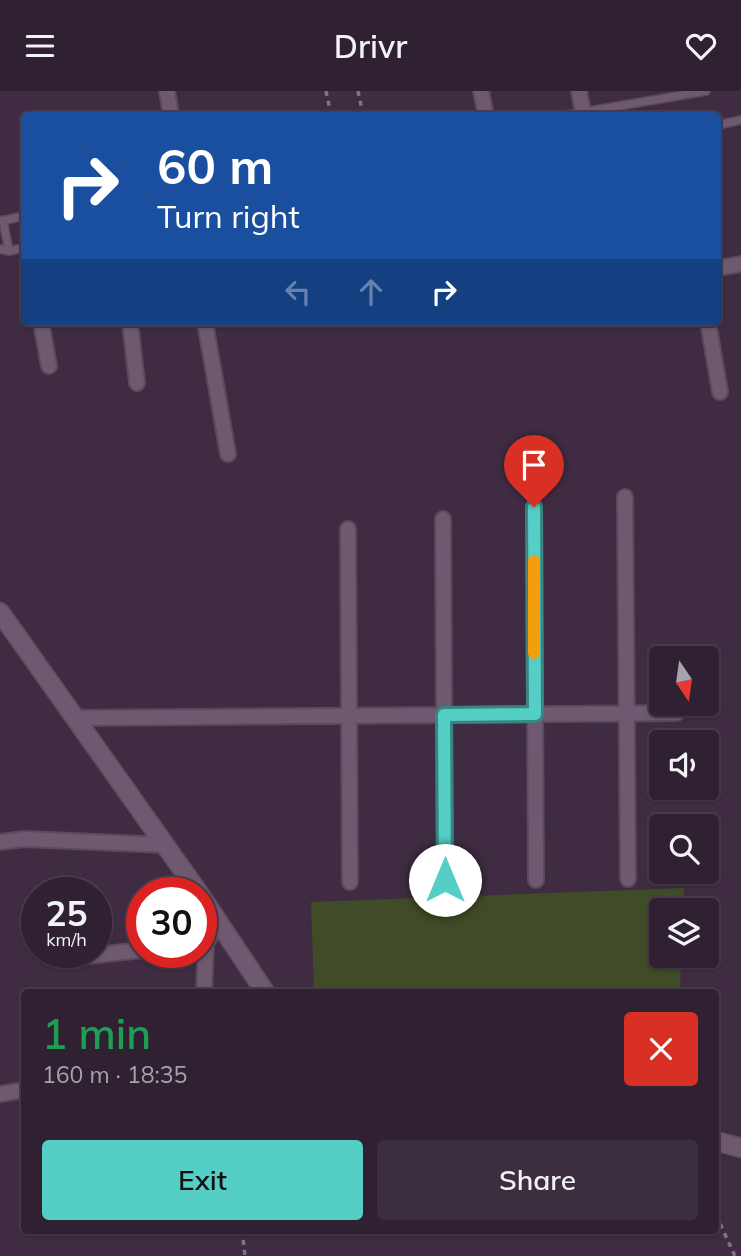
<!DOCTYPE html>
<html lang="en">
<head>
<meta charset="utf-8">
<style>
	:root { --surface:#2f2132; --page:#3b2e3e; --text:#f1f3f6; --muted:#a7a3ac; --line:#4a3e4d; --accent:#55cec6 }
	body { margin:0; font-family:Mulish,sans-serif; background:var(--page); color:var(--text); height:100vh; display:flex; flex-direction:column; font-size:26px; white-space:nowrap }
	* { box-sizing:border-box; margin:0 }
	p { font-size:23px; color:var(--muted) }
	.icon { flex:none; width:38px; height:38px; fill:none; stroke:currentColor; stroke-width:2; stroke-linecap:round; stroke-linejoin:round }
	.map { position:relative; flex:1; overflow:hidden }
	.panel { position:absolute; left:21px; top:898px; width:698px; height:245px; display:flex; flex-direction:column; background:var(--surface); border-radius:7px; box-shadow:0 2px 5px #0004,0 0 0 2px var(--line) }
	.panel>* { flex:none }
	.top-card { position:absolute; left:21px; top:21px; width:700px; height:214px; border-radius:7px; box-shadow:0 2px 5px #0004,0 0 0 2px var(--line); background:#1a4fa0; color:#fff; overflow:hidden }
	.needle { width:46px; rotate:167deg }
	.controls { position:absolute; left:649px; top:555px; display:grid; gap:14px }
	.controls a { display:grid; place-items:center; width:70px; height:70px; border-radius:7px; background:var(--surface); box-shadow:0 2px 5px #0004,0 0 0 2px var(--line); font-size:35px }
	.speed { position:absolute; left:21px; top:786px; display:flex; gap:14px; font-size:35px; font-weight:700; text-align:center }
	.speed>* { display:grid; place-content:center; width:91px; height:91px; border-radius:50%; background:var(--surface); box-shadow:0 2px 5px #0004,0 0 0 2px var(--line); line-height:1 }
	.speed small { font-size:18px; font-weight:400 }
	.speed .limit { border:10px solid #d22; background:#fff; color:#111 }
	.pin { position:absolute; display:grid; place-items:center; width:60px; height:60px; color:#fff; margin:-72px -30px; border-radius:50% 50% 50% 0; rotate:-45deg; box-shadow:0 0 7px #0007 }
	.pin .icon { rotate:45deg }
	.me { position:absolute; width:77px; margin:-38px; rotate:0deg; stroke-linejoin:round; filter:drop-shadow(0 0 5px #0008) }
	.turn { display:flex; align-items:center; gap:24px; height:147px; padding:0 21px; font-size:32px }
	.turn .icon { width:91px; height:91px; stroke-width:2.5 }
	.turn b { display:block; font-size:49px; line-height:60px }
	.lanes { display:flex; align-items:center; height:66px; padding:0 21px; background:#0003; justify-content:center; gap:35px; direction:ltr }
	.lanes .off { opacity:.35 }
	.round { display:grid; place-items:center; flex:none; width:74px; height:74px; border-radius:7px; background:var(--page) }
	.summary { display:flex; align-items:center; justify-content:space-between; height:119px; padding:0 21px }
	h1 { font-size:42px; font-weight:600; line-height:52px; color:#1e9e55 }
	.primary-button { display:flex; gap:14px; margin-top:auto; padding:14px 21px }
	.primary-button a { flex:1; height:80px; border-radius:7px; background:var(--accent); color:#111; font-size:28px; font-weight:600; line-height:80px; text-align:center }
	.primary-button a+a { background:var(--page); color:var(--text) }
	header { display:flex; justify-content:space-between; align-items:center; height:91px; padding:0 21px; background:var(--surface); font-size:32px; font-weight:600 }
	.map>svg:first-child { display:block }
	.green { fill:#404b27 }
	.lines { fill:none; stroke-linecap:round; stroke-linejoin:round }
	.service-casing { stroke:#5a4a5c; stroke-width:10 }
	.minor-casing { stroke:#5a4a5c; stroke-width:18 }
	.tertiary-casing { stroke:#5a4a5c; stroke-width:21 }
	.path { stroke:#827285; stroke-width:3.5; stroke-dasharray:5 5; stroke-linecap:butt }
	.service { stroke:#6e5971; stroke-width:7 }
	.minor { stroke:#6e5971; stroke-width:14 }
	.tertiary { stroke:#6e5971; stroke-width:18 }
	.route-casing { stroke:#378681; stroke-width:18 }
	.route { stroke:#55cec6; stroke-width:12 }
	.slow { stroke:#f59e0b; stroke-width:12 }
</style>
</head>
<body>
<header><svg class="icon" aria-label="menu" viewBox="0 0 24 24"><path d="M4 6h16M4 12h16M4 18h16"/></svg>Drivr<svg class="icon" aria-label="heart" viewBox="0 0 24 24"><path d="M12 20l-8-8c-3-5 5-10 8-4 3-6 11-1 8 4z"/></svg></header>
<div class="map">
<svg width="741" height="1165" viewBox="0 0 741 1165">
	<rect width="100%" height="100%" fill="#3f2c42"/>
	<path class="green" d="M684 797 683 819H662V864L681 865 680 901H314L311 811Z"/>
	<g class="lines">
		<g class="service-casing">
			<path id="service" d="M566 24 706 0
				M718 34 741 29
				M3 129 9 160
				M1 130 24 125
				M0 158 9 160 24 157"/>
		</g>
		<g class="minor-casing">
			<path id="minor" d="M167 0 171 24
				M481 0 486 24
				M579 0 583 21
				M718 177 741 173
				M41 231 49 275
				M130 231 137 292
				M205 231 228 363
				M708 231 720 301
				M625 406 628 788
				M534 417 536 789
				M443 428 445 789
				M348 438 350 791
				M77 627 677 622
				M0 751 24 748 167 754
				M78 866 142 859
				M204 901 206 852 219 832
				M0 1003 24 999"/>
		</g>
		<g class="tertiary-casing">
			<path id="tertiary" d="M0 521 199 802
				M201 805 265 901
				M716 1050 741 1057"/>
		</g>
		<path class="path" d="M326 0 331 24
			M358 0 363 24
			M716 1124 735 1165
			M242 1139 245 1165"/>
		<use href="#service" class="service"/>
		<use href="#minor" class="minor"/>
		<use href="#tertiary" class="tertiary"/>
	</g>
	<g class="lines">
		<g class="route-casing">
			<path id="route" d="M445 789 444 624 535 623 534 416"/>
		</g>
		<use href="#route" class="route"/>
		<path class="slow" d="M534 470V562"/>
	</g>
</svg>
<div class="controls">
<a><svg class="needle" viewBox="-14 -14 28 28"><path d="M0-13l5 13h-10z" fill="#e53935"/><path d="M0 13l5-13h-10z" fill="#a7a3ac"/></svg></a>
<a><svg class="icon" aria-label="sound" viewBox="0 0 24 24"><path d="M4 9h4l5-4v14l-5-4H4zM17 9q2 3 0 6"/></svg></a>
<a><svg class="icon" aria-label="search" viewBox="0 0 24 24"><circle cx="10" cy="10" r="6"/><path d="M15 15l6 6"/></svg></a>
<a><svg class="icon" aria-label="layers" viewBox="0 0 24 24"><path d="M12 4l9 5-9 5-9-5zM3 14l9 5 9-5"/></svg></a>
</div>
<div class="speed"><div>25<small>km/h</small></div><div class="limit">30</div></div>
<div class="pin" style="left:534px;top:416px;background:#d93025"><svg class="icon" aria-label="arrive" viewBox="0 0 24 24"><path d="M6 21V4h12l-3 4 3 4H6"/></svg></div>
<svg class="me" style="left:445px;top:789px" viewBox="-20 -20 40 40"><circle r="19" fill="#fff"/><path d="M0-13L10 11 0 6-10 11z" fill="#55cec6"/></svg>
<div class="top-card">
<div class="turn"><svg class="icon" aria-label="right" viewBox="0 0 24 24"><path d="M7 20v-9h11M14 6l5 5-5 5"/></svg><div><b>60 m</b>Turn right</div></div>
<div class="lanes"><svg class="icon off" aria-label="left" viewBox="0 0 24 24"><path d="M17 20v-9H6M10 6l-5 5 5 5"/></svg><svg class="icon off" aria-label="ahead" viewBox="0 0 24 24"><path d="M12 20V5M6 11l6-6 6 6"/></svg><svg class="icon" aria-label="right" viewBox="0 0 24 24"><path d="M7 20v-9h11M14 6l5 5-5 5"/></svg></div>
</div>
<section class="panel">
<div class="summary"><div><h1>1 min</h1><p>160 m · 18:35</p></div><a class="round" style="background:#d93025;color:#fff"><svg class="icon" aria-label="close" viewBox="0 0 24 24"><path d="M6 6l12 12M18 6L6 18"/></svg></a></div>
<div class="primary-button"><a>Exit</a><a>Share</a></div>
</section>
</div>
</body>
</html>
